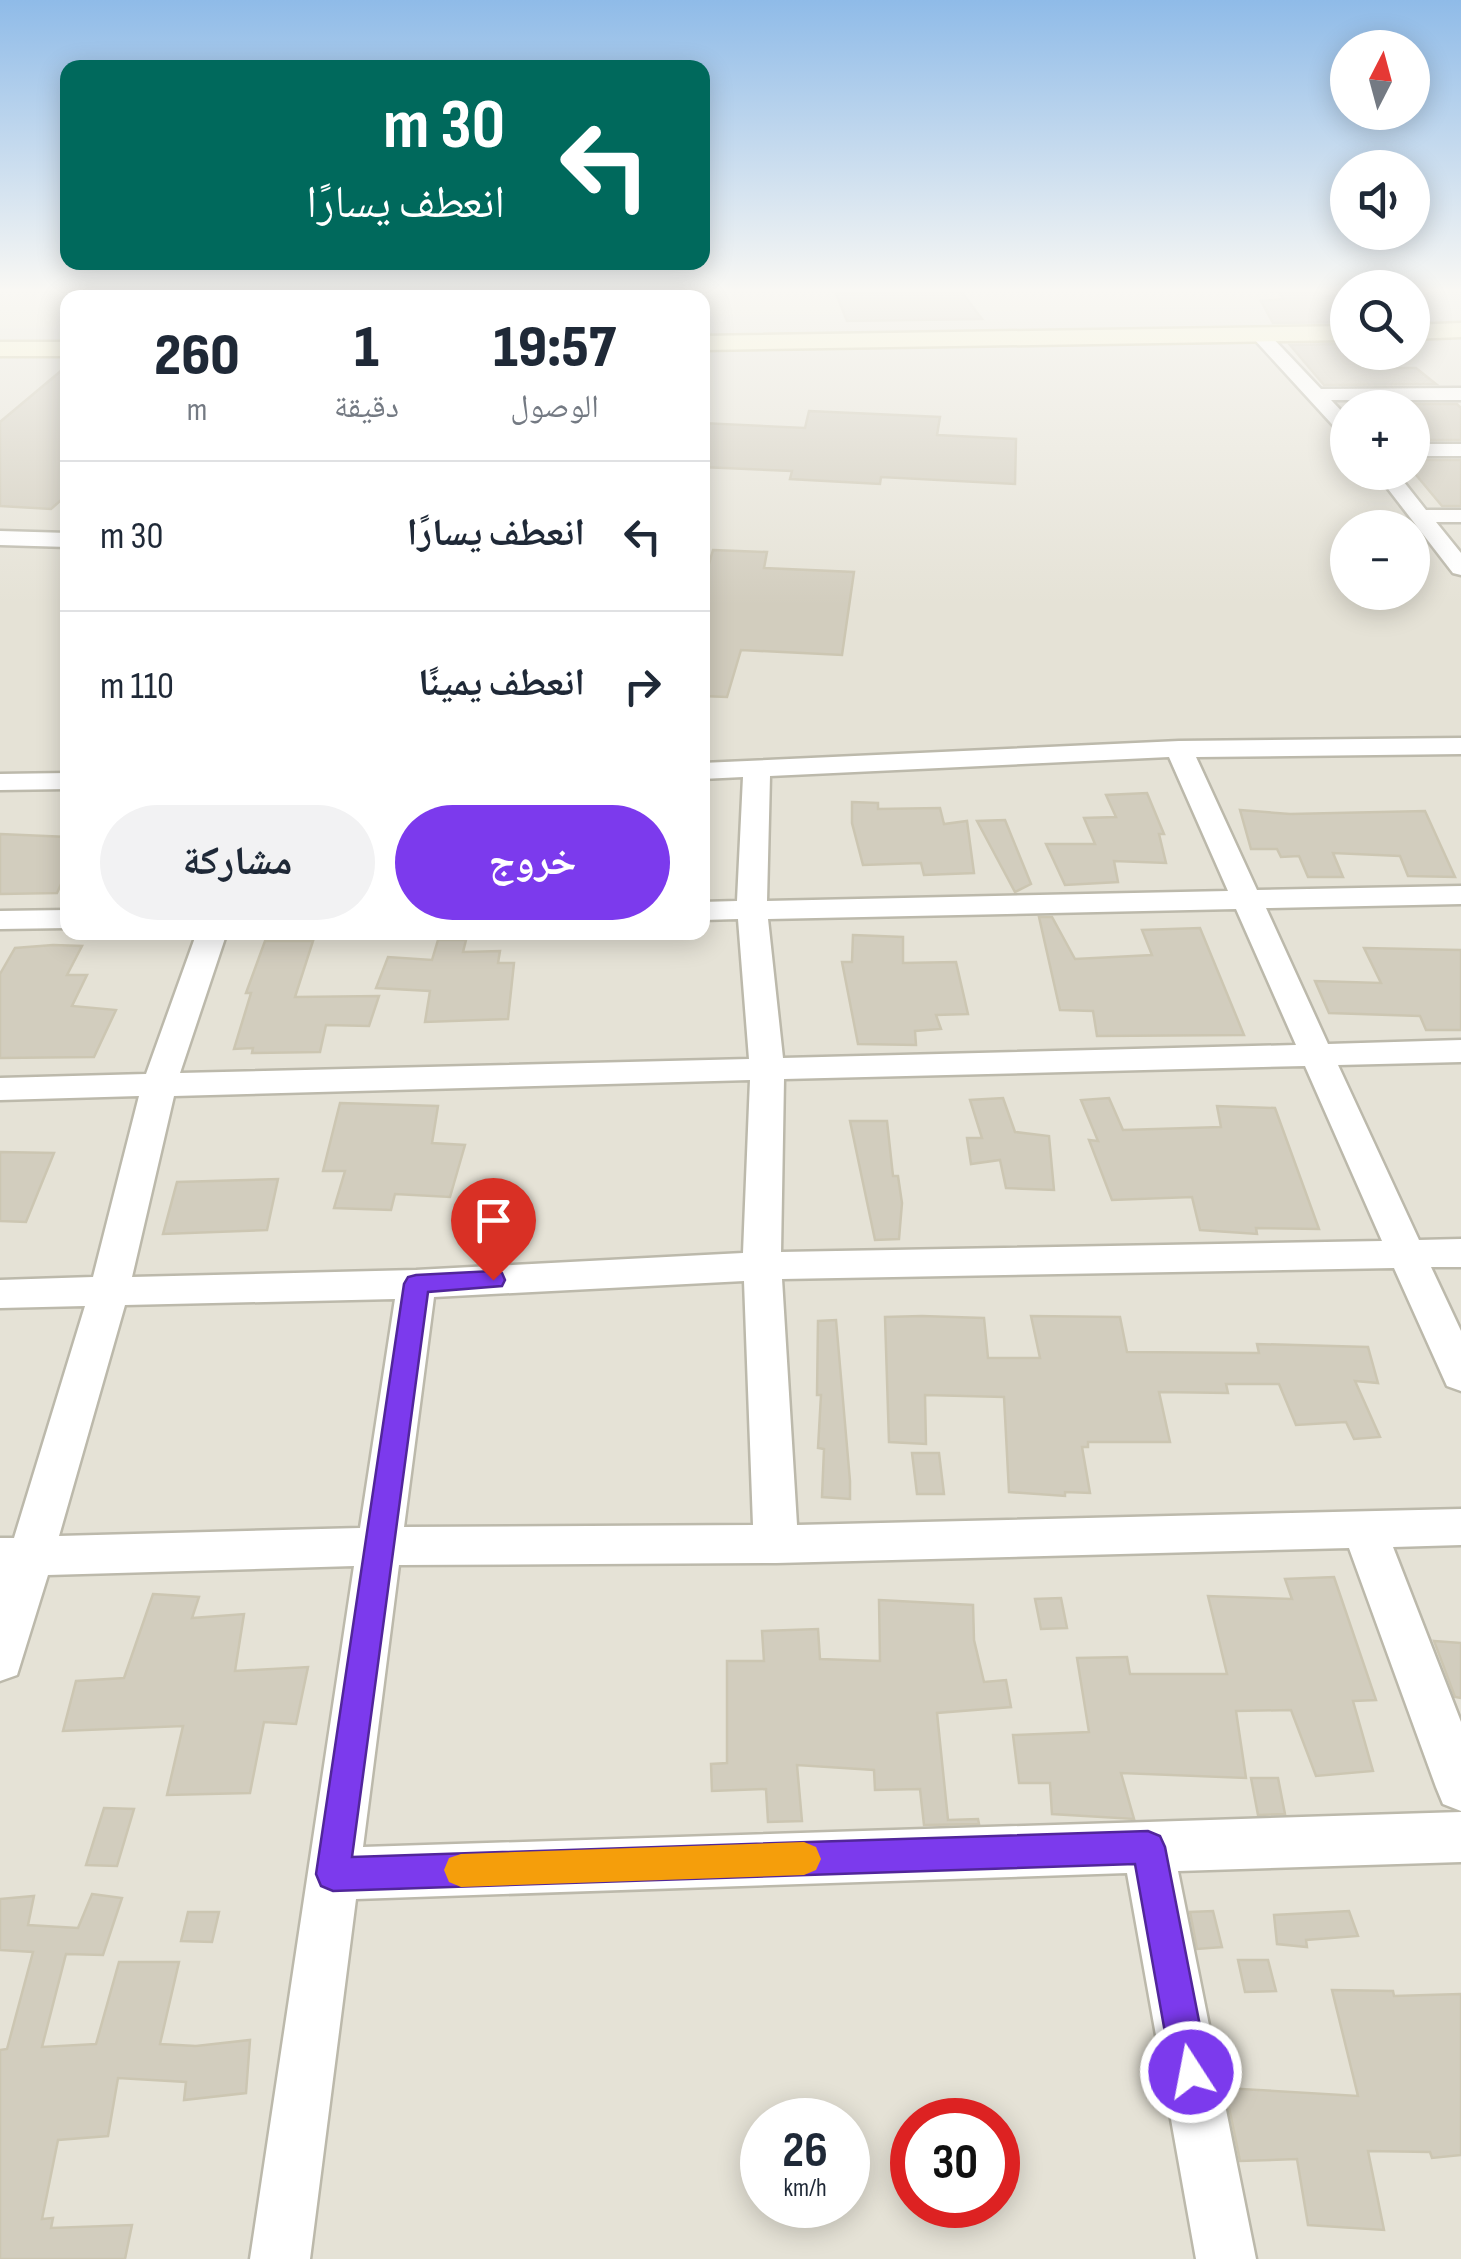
<!DOCTYPE html>
<html lang="ar">
<head>
<meta charset="utf-8">
<style>
	:root { --surface:#fff; --page:#f2f2f3; --text:#1f2937; --muted:#747a83; --line:#e0e1e3; --accent:#7c3aed }
	body { margin:0; font-family:"Sofia Sans Condensed","Noto Naskh Arabic",sans-serif; background:var(--page); color:var(--text); direction:rtl; height:100vh; display:flex; flex-direction:column; font-size:38px; white-space:nowrap }
	* { box-sizing:border-box; margin:0 }
	p { font-size:32px; color:var(--muted) }
	.icon { flex:none; width:55px; height:55px; fill:none; stroke:currentColor; stroke-width:2; stroke-linecap:round; stroke-linejoin:round }
	.map { position:relative; flex:1; overflow:hidden; direction:ltr }
	.side { position:absolute; left:60px; top:290px; width:650px; height:650px; display:flex; flex-direction:column; background:var(--surface); border-radius:20px; box-shadow:0 5px 25px #0003; direction:rtl }
	.side>* { flex:none }
	.hud { position:absolute; left:60px; top:60px; width:650px; height:210px; border-radius:20px; box-shadow:0 5px 25px #0003; direction:rtl; background:#00695c; color:#fff; overflow:hidden }
	.needle { width:65px; rotate:6deg }
	.buttons { position:absolute; left:1330px; top:30px; display:grid; gap:20px }
	.buttons a { display:grid; place-items:center; width:100px; height:100px; border-radius:50%; background:var(--surface); box-shadow:0 5px 25px #0003; font-size:50px }
	.speed { position:absolute; left:740px; top:2098px; display:flex; gap:20px; font-size:50px; font-weight:700; text-align:center }
	.speed>* { display:grid; place-content:center; width:130px; height:130px; border-radius:50%; background:var(--surface); box-shadow:0 5px 25px #0003; line-height:1 }
	.speed small { font-size:25px; font-weight:400 }
	.speed .limit { border:15px solid #d22; background:#fff; color:#111 }
	.pin { position:absolute; display:grid; place-items:center; width:85px; height:85px; color:#fff; margin:-102px -42px; border-radius:50% 50% 50% 0; rotate:-45deg; box-shadow:0 0 10px #0007 }
	.pin .icon { rotate:45deg }
	.me { position:absolute; width:110px; margin:-55px; rotate:349deg; stroke-linejoin:round; filter:drop-shadow(0 0 8px #0008) }
	.turn { display:flex; align-items:center; gap:35px; height:210px; padding:0 40px; font-size:45px }
	.turn .icon { width:130px; height:130px; stroke-width:2.5 }
	.turn b { display:block; font-size:70px; line-height:85px }
	.eta { display:flex; justify-content:space-evenly; align-items:center; height:170px; text-align:center }
	.eta b { font-size:60px; font-weight:800; line-height:70px }
	.button { display:flex; gap:20px; margin-top:auto; padding:20px 40px }
	.button a { flex:1; height:115px; border-radius:60px; background:var(--accent); color:#fff; font-size:40px; font-weight:800; line-height:115px; text-align:center }
	.button a+a { background:var(--page); color:var(--text) }
	ul { padding:0; list-style:none }
	li { display:flex; align-items:center; gap:30px; height:150px; padding:0 40px; border-top:2px solid var(--line) }
	li div { flex:1 }
	li b { display:block; font-size:38px }
	li em { font-style:normal }
	.map>svg:first-child { display:block }
	.residential { fill:#e5e2d6; fill-rule:evenodd }
	.education { fill:#e9e6d3 }
	.building { fill:#d2cdbe; stroke:#ccc6b2; stroke-width:2.5 }
	.lines { fill:none; stroke-linecap:round; stroke-linejoin:round }
	.lane-casing { stroke:#bcb9ab; stroke-width:4 }
	.street-casing { stroke:#bcb9ab; stroke-width:5 }
	.secondary-casing { stroke:#ccc69c; stroke-width:5 }
	.lane { fill:#fff; fill-rule:evenodd }
	.street { fill:#fff; fill-rule:evenodd }
	.secondary { fill:#f8f4cb; fill-rule:evenodd }
	.route { fill:#7c3aed; stroke:#51269a; stroke-width:2.5 }
	.slow { fill:#f59e0b }
</style>
</head>
<body>
<div class="map">
<svg width="1461" height="2259" viewBox="0 0 1461 2259">
	<rect width="100%" height="100%" fill="#f2f0e7"/>
	<path class="residential" d="M0 289H1347L1348 352H1412L1413 289H1461V2259H0ZM68 298H702V932H68ZM1348 408H1412V472H1348ZM1348 528H1412V592H1348ZM762 2120H848V2205H762ZM912 2120H998V2205H912Z"/>
	<path class="education" d="M0 289H1347L1348 305 703 316 702 298H68L67 327 0 328Z"/>
	<path class="building" d="M1277 289H1317L1323 296H1348V322L1273 323 1261 301 1284 299Z
		M960 290 982 319 847 321 836 294Z
		M1348 344V352H1354L1371 368H1416L1436 384 1324 385 1290 345Z
		M68 365V494L51 509 0 506V422Z
		M1397 404H1457L1461 408V440H1412V408Z
		M809 411 940 417 937 435 1016 439 1015 484 881 477 880 484 790 479 792 471 702 467V423L805 428Z
		M1412 460H1461V506H1442L1412 470Z
		M713 550 767 552 764 568 854 572 842 655 741 650 727 697 702 696V588Z
		M1147 793 1164 834H1159L1166 863 1114 861 1118 882 1065 885 1046 844H1095L1084 818 1116 817 1106 795Z
		M852 802 878 803V809L940 808 944 824 967 821 974 873 924 875 921 863 863 865 852 823Z
		M1240 810 1290 814 1425 811 1455 877 1408 876 1400 856 1333 853 1343 877H1308L1299 856 1281 857 1277 849H1251Z
		M1005 820 1031 884 1015 892 977 821Z
		M0 834 68 837V869L57 893 0 894Z
		M1039 917H1052L1075 959 1152 955 1142 930 1200 928 1244 1035 1097 1036 1093 1011 1060 1010Z
		M853 935 903 937V963L956 962 968 1014 936 1015 941 1029 915 1031 916 1045 858 1044 842 962H852Z
		M438 940H466L463 952 500 951 498 963H514L508 1019 425 1022 430 991 376 988 388 957 432 960Z
		M265 941H313L295 997 379 996 369 1026 326 1025 320 1052 252 1053 253 1048 234 1049 251 993H246Z
		M53 945 82 946 67 975H87L72 1006 116 1010 94 1057 0 1058V974L15 948Z
		M1364 948 1461 950V1030H1426L1420 1016 1329 1013 1315 981 1381 983Z
		M1003 1098 1015 1132 1049 1136 1054 1190 1006 1188 1000 1160 971 1164 967 1138H982L970 1100Z
		M1109 1098 1123 1130 1221 1127 1217 1106 1275 1108 1319 1229 1256 1228 1257 1234 1200 1230 1192 1197 1112 1200 1089 1140 1098 1141 1081 1100Z
		M340 1103 438 1106 432 1143 465 1145 450 1197 395 1194 391 1210 334 1208 345 1171H323Z
		M850 1121H887L893 1176H898L902 1203 899 1239 875 1240Z
		M0 1152 54 1153 26 1222 0 1221Z
		M278 1179 267 1230 163 1234 177 1182Z
		M922 1316 984 1318 988 1358H1040L1031 1316 1120 1317 1127 1352 1259 1353 1257 1344 1368 1347 1378 1383 1355 1381 1380 1437 1354 1439 1346 1422 1296 1425 1279 1384H1226L1228 1393 1159 1392 1170 1442H1088V1447H1082L1090 1493 1065 1492V1496L1009 1492 1004 1397 925 1395 926 1444 889 1442 885 1317Z
		M836 1320 850 1481V1499L822 1497 824 1449 818 1448 821 1395H817L818 1321Z
		M912 1453H939L944 1494H917Z
		M1334 1577 1376 1700 1353 1701 1373 1771 1316 1776 1291 1710 1236 1711 1246 1778 1121 1773 1134 1819 1052 1814 1050 1783H1019L1013 1735 1089 1732 1077 1658 1127 1657 1130 1674H1227L1208 1596 1292 1599 1285 1579Z
		M153 1594 199 1597 192 1618 244 1614 235 1671 308 1667 296 1724 264 1722 250 1793 167 1795 183 1726 63 1731 76 1681 124 1678Z
		M1061 1598 1067 1628 1041 1629 1035 1599Z
		M879 1600 973 1605 974 1640 984 1682 1006 1680 1011 1707 937 1713 948 1820 978 1819 979 1824 924 1825 920 1789 875 1790 874 1770 797 1765 802 1821 768 1822 766 1789 712 1791 711 1764 727 1763V1661H764L762 1631 818 1629 820 1659 880 1661Z
		M1434 1641 1461 1643V1698L1455 1697Z
		M1251 1778H1278L1285 1814 1258 1815Z
		M104 1808 134 1809 117 1866 86 1865Z
		M92 1894 122 1898 103 1955 66 1954 42 2047 96 2044 119 1962H179L160 2044 196 2046 250 2040 246 2093 184 2100 186 2082 118 2078 108 2136 58 2140 42 2219 53 2218 51 2228 132 2225 125 2259H0V2050L7 2049 33 1952 0 1950V1899L34 1896 28 1925 78 1928Z
		M1213 1911 1222 1947 1197 1949 1190 1912Z
		M1349 1911 1358 1936 1306 1940 1307 1947 1277 1944 1274 1915Z
		M188 1912H219L212 1942 181 1941Z
		M1238 1960H1268L1276 1991 1245 1992Z
		M1332 1990 1393 1991 1394 1996 1461 1994V2155L1432 2158 1430 2152 1368 2151 1384 2230 1308 2225 1297 2159 1240 2161 1225 2088 1358 2096Z"/>
	<g class="lines">
		<g class="lane-casing">
			<path id="lane" d="M375 289H395L439 298H417Z
				M463 289H471L466 298H458Z"/>
		</g>
		<g class="street-casing">
			<path id="street" d="M1260 330 1266 331 1321 389 1461 388V400H1331L1348 418V436L1341 434 1254 339V331Z
				M1412 444H1461V456H1412Z
				M1375 472H1396L1426 510H1461V522H1436L1461 553V575L1453 573Z
				M0 531 68 533V547L0 545Z
				M1461 738V754L1196 757 1257 890 1461 886V904L1266 908 1328 1044 1461 1040V1062L1338 1065 1419 1240 1461 1239V1267H1431L1461 1331V1391L1447 1386 1394 1268 782 1279 797 1525 1461 1509V1545L1393 1547 1461 1722V1811L1443 1804 1436 1787 1349 1548 776 1563 399 1565 363 1847 1461 1812V1862L1178 1871 1256 2259H1196L1127 1873 356 1899 310 2259H250L354 1566 48 1575 17 1675 0 1681V1538H14L85 1306 0 1308V1280L93 1277 139 1096 0 1100V1078L146 1074 197 932H227L180 1073 749 1059 738 919 702 920V902L737 901 743 777 702 779V763L1179 741ZM1169 757 1228 891 767 901 770 776ZM1236 909 1296 1045 783 1058 768 919ZM1305 1066 1382 1241 781 1252 784 1079ZM750 1080 743 1253 416 1270 132 1277 174 1096ZM744 1281 753 1525 404 1527 434 1297ZM395 1299 360 1528 59 1536 125 1305Z
				M68 773V789L0 790V774Z
				M68 910V928L0 929V911Z"/>
		</g>
		<g class="secondary-casing">
			<path id="secondary" d="M1461 323V337L1412 339V325Z
				M1348 326V340L702 350V336Z
				M0 342H68V356H0Z"/>
		</g>
		<use href="#lane" class="lane"/>
		<use href="#street" class="street"/>
		<use href="#secondary" class="secondary"/>
	</g>
	<linearGradient id="sky" x2="0" y2="1"><stop stop-color="#8fbbe8"/><stop offset="0.48" stop-color="#f9f8f4"/><stop offset="1" stop-color="#f9f8f4" stop-opacity="0"/></linearGradient>
	<rect width="1461" height="605" fill="url(#sky)"/>
	<path class="route" d="M493 1271 502 1273 505 1280 502 1286 428 1292 352 1857 1148 1831 1160 1836 1165 1847 1209 2072 1204 2085 1191 2090 1178 2085 1172 2072 1135 1864 333 1891 321 1886 316 1874 404 1284 408 1277 416 1275Z"/>
	<path class="slow" d="M804 1842 816 1847 821 1859 816 1870 804 1875 461 1887 449 1882 444 1870 449 1858 461 1854Z"/>
</svg>
<div class="buttons">
<a><svg class="needle" viewBox="-14 -14 28 28"><path d="M0-13l5 13h-10z" fill="#e53935"/><path d="M0 13l5-13h-10z" fill="#747a83"/></svg></a>
<a><svg class="icon" aria-label="sound" viewBox="0 0 24 24"><path d="M4 9h4l5-4v14l-5-4H4zM17 9q2 3 0 6"/></svg></a>
<a><svg class="icon" aria-label="search" viewBox="0 0 24 24"><circle cx="10" cy="10" r="6"/><path d="M15 15l6 6"/></svg></a>
<a>+</a>
<a>−</a>
</div>
<div class="speed"><div>26<small>km/h</small></div><div class="limit">30</div></div>
<div class="pin" style="left:493px;top:1280px;background:#d93025"><svg class="icon" aria-label="arrive" viewBox="0 0 24 24"><path d="M6 21V4h12l-3 4 3 4H6"/></svg></div>
<svg class="me" style="left:1191px;top:2072px" viewBox="-20 -20 40 40"><circle r="17" fill="#7c3aed" stroke="#fff" stroke-width="3"/><path d="M0-11L8 9 0 5-8 9z" fill="#fff"/></svg>
<div class="hud">
<div class="turn"><svg class="icon" aria-label="left" viewBox="0 0 24 24"><path d="M17 20v-9H6M10 6l-5 5 5 5"/></svg><div><b>30 m</b>انعطف يسارًا</div></div>
</div>
<section class="side">
<div class="eta">
<div><b>19:57</b><p>الوصول</p></div>
<div><b>1</b><p>دقيقة</p></div>
<div><b>260</b><p>m</p></div>
</div>
<ul>
<li><svg class="icon" aria-label="left" viewBox="0 0 24 24"><path d="M17 20v-9H6M10 6l-5 5 5 5"/></svg><div><b>انعطف يسارًا</b></div><em>30 m</em></li>
<li><svg class="icon" aria-label="right" viewBox="0 0 24 24"><path d="M7 20v-9h11M14 6l5 5-5 5"/></svg><div><b>انعطف يمينًا</b></div><em>110 m</em></li>
</ul>
<div class="button"><a>خروج</a><a>مشاركة</a></div>
</section>
</div>
</body>
</html>
